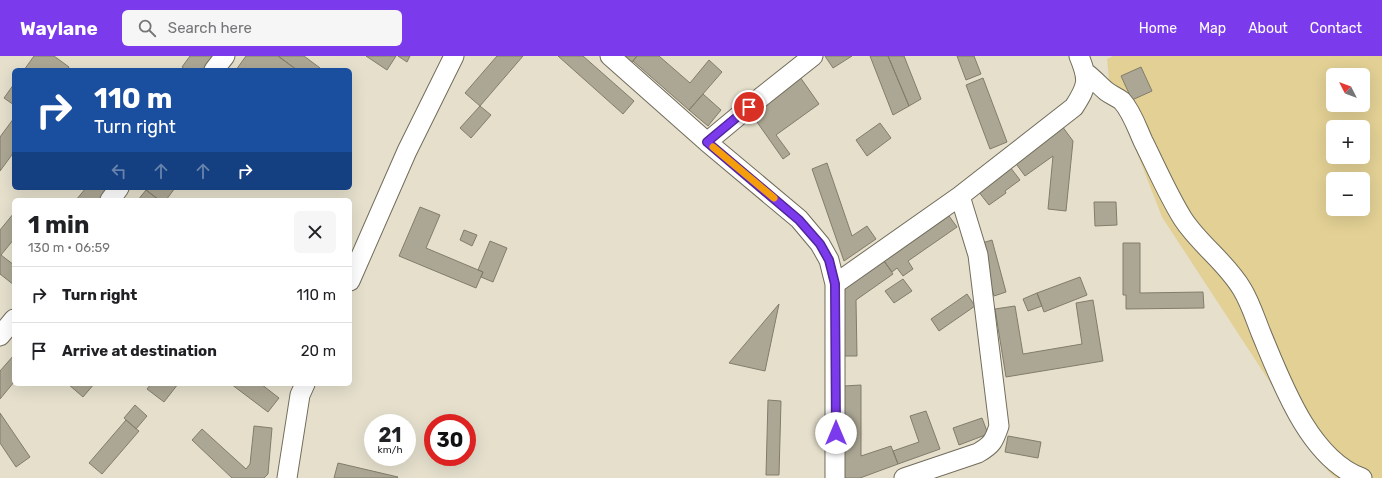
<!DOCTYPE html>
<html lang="en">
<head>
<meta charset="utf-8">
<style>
	:root { --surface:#fff; --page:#f6f6f6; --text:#202124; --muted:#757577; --line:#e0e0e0; --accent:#7c3aed }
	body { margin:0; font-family:Rubik,sans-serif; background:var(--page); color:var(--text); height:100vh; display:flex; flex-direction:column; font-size:15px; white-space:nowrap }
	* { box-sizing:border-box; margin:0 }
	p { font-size:13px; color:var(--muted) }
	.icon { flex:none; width:22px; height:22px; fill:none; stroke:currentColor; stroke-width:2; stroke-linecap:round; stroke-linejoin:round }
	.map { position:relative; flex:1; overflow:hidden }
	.panel { position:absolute; left:12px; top:142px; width:340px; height:188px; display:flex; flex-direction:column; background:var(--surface); border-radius:6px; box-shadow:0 4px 16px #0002 }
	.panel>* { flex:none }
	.top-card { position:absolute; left:12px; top:12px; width:340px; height:122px; border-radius:6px; box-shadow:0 4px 16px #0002; background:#1a4fa0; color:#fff; overflow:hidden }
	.needle { width:26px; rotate:312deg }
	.tools { position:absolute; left:1326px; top:12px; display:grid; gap:8px }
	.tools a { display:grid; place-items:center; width:44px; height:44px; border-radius:6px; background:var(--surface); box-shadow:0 4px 16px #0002; font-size:20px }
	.speed { position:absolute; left:364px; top:358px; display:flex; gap:8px; font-size:20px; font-weight:700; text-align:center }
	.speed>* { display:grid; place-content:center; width:52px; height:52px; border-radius:50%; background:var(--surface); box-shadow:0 4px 16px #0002; line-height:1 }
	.speed small { font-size:10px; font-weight:400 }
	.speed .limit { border:6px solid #d22; background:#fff; color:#111 }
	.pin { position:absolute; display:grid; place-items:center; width:34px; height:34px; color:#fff; margin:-17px; border:2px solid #fff; border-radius:50%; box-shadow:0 1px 4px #0007 }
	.me { position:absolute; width:44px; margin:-22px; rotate:0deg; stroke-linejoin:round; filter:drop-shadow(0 0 3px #0008) }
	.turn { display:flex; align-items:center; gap:14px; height:84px; padding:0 16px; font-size:18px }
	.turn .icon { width:52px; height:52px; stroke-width:2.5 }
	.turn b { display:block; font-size:28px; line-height:34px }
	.lanes { display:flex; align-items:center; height:38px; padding:0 16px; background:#0003; justify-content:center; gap:20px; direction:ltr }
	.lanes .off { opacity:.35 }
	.round { display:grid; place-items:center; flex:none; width:42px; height:42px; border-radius:6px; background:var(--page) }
	.summary { display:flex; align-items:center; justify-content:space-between; height:68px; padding:0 16px }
	h1 { font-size:24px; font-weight:700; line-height:30px }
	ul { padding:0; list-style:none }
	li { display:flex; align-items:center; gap:12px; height:56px; padding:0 16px; border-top:1px solid var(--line) }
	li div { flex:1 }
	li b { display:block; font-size:15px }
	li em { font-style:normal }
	header { display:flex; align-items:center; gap:24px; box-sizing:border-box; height:56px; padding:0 20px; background:var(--accent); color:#fff }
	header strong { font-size:19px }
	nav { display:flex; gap:22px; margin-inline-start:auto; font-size:14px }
	.search { width:280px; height:36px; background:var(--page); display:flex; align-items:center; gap:10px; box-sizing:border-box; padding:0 14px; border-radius:6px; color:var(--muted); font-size:15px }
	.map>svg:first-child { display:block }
	.green { fill:#e2d094; fill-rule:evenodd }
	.building { fill:#aca794; stroke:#827d6b }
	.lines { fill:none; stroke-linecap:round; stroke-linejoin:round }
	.minor-casing { stroke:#716c5b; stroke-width:21 }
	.minor { stroke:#fff; stroke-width:19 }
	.route-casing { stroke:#51269a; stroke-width:10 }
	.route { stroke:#7c3aed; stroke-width:7 }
	.slow { stroke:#f59e0b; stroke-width:7 }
</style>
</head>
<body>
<header>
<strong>Waylane</strong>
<div class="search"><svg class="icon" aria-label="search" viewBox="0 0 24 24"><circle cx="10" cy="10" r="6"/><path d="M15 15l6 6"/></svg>Search here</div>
<nav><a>Home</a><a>Map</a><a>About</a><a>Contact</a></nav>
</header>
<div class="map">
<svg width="1382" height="422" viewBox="0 0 1382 422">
	<rect width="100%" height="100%" fill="#e5dfcc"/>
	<path class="green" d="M1113 0H1382V422H1336L1328 415 1162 161 1130 79 1110 33 1107 3ZM1333 19H1363V49H1333ZM1333 71H1363V101H1333ZM1333 123H1363V153H1333Z"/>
	<path class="building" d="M34 0H54L69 11 67 14H24Z
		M190 0H216L205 14H186L182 11Z
		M246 0H278L297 14H258L257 13 256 14H236Z
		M278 0H304L320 12 319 14H297Z
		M366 0H396L387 14Z
		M398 0H410L407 6Z
		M497 0H523L480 50 465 37Z
		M558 0H583L634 45 623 58Z
		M623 0H637L631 7Z
		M637 0H659L690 27 709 4 722 16 689 54 633 5Z
		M825 0H852L833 12Z
		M870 0H888L909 50 893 59Z
		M888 0H904L921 43 909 50Z
		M957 0H974L981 18 966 24Z
		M1141 11 1152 35 1132 44 1121 20Z
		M800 21 819 48 776 79 790 98 783 103 750 56Z
		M983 22 1007 86 990 93 966 29Z
		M14 28V49L4 42Z
		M703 38 721 54 708 70 689 54Z
		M480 50 491 59 471 82 460 72Z
		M14 62V96L0 115V81Z
		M880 67 891 82 867 100 856 84Z
		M1062 70 1073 85 1066 155 1048 153 1053 100 1025 120 1014 105Z
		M827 107 852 180 867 170 876 183 844 205 812 113Z
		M1010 111 1020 124 1005 135 1006 137 989 149 978 135Z
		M86 132H114L104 144H76Z
		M147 132H175L166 144H159L146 134Z
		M146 134 159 144H138Z
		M1094 146H1116L1117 169 1095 170Z
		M420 151 440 159 426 192 483 216 476 232 399 200Z
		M14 157V183L1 199 14 209V229L0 218V174Z
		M949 160 957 171 908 205 913 213 903 220 897 212 892 216 884 205Z
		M464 174 477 179 472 190 460 184Z
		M992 184 1006 236 994 240 979 188Z
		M490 185 507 192 493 226 481 221 483 216 478 214Z
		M1123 187H1140V237L1203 236 1204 252 1126 253V239H1123Z
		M884 205 893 218 856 244 857 300H844L843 234Z
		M1080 221 1087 239 1044 256 1037 237Z
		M903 223 912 235 894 247 885 235Z
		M1037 237 1042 250 1028 255 1023 243Z
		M967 238 975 250 939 275 931 263Z
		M1093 244 1103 305 1006 321 995 253 1015 250 1023 298 1082 288 1076 247Z
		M779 248 765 315 729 307Z
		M14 299V326L0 343V315Z
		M68 328H94L83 341Z
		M151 328H178L164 346 147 333Z
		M231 328H261L279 342 268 356Z
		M861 329V400L891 390 898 408 860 422H844V330Z
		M768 344 781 345 779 419H766Z
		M135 349 147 360 136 373 124 362Z
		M926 355 940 393 898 408 893 395 919 386 910 360Z
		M0 357 30 401 16 411 0 387Z
		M982 362 988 378 959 389 953 372Z
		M126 364 139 375 102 418 89 407Z
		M254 370 272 372 268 418 264 422H232L192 384 202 373 246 413 250 408Z
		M1008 380 1041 386 1038 402 1005 396Z
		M338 407 398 421 397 422H334Z"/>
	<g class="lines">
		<g class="minor-casing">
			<path id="minor" d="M610 0 707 86 799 163 820 188 829 204 835 228V422
				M214 14 225 0
				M1086 17C1094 23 1099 29 1106 35 1111 39 1117 41 1122 45 1132 56 1137 72 1143 85 1156 111 1168 139 1183 163 1200 189 1226 206 1242 233 1250 246 1255 262 1261 277 1281 325 1309 403 1362 422
				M707 86 760 42 813 0
				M110 144 119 132
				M350 225 407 95 454 0
				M835 228 960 140 1074 51C1088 29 1089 24 1079 0
				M0 280 14 263
				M287 422 300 339 305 328
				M904 422 978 397C992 389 994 385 999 370L978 199 960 140"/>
		</g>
		<use href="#minor" class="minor"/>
	</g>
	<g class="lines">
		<g class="route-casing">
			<path id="route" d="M749 51 707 86 799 164 820 188 829 204 835 228 836 377"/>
		</g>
		<use href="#route" class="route"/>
		<path class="slow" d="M713 91 774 142"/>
	</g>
</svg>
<div class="tools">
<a><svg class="needle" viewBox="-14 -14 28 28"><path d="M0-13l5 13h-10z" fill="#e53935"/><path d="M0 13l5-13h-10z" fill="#757577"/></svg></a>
<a>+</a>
<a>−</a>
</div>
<div class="speed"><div>21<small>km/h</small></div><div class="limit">30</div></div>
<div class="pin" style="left:749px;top:51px;background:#d93025"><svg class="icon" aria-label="arrive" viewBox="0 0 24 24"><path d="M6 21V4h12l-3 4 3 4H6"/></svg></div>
<svg class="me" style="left:836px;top:377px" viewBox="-20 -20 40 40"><circle r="19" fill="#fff"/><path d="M0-13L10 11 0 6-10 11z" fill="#7c3aed"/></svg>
<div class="top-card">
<div class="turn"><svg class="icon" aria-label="right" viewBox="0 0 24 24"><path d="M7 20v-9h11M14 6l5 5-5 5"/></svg><div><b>110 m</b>Turn right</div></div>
<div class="lanes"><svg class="icon off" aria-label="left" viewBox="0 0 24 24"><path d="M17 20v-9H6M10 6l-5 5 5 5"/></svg><svg class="icon off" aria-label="ahead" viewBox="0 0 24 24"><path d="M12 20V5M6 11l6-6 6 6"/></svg><svg class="icon off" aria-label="ahead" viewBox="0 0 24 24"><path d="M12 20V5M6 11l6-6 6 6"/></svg><svg class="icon" aria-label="right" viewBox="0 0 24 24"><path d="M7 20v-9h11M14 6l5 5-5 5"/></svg></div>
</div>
<section class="panel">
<div class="summary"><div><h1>1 min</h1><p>130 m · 06:59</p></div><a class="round"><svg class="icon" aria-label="close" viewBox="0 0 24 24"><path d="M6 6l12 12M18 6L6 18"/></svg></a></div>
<ul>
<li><svg class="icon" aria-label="right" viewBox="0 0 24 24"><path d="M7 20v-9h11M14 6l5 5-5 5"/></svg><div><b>Turn right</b></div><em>110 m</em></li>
<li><svg class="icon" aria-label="arrive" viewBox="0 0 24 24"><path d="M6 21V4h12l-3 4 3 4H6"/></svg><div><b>Arrive at destination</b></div><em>20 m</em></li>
</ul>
</section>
</div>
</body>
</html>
